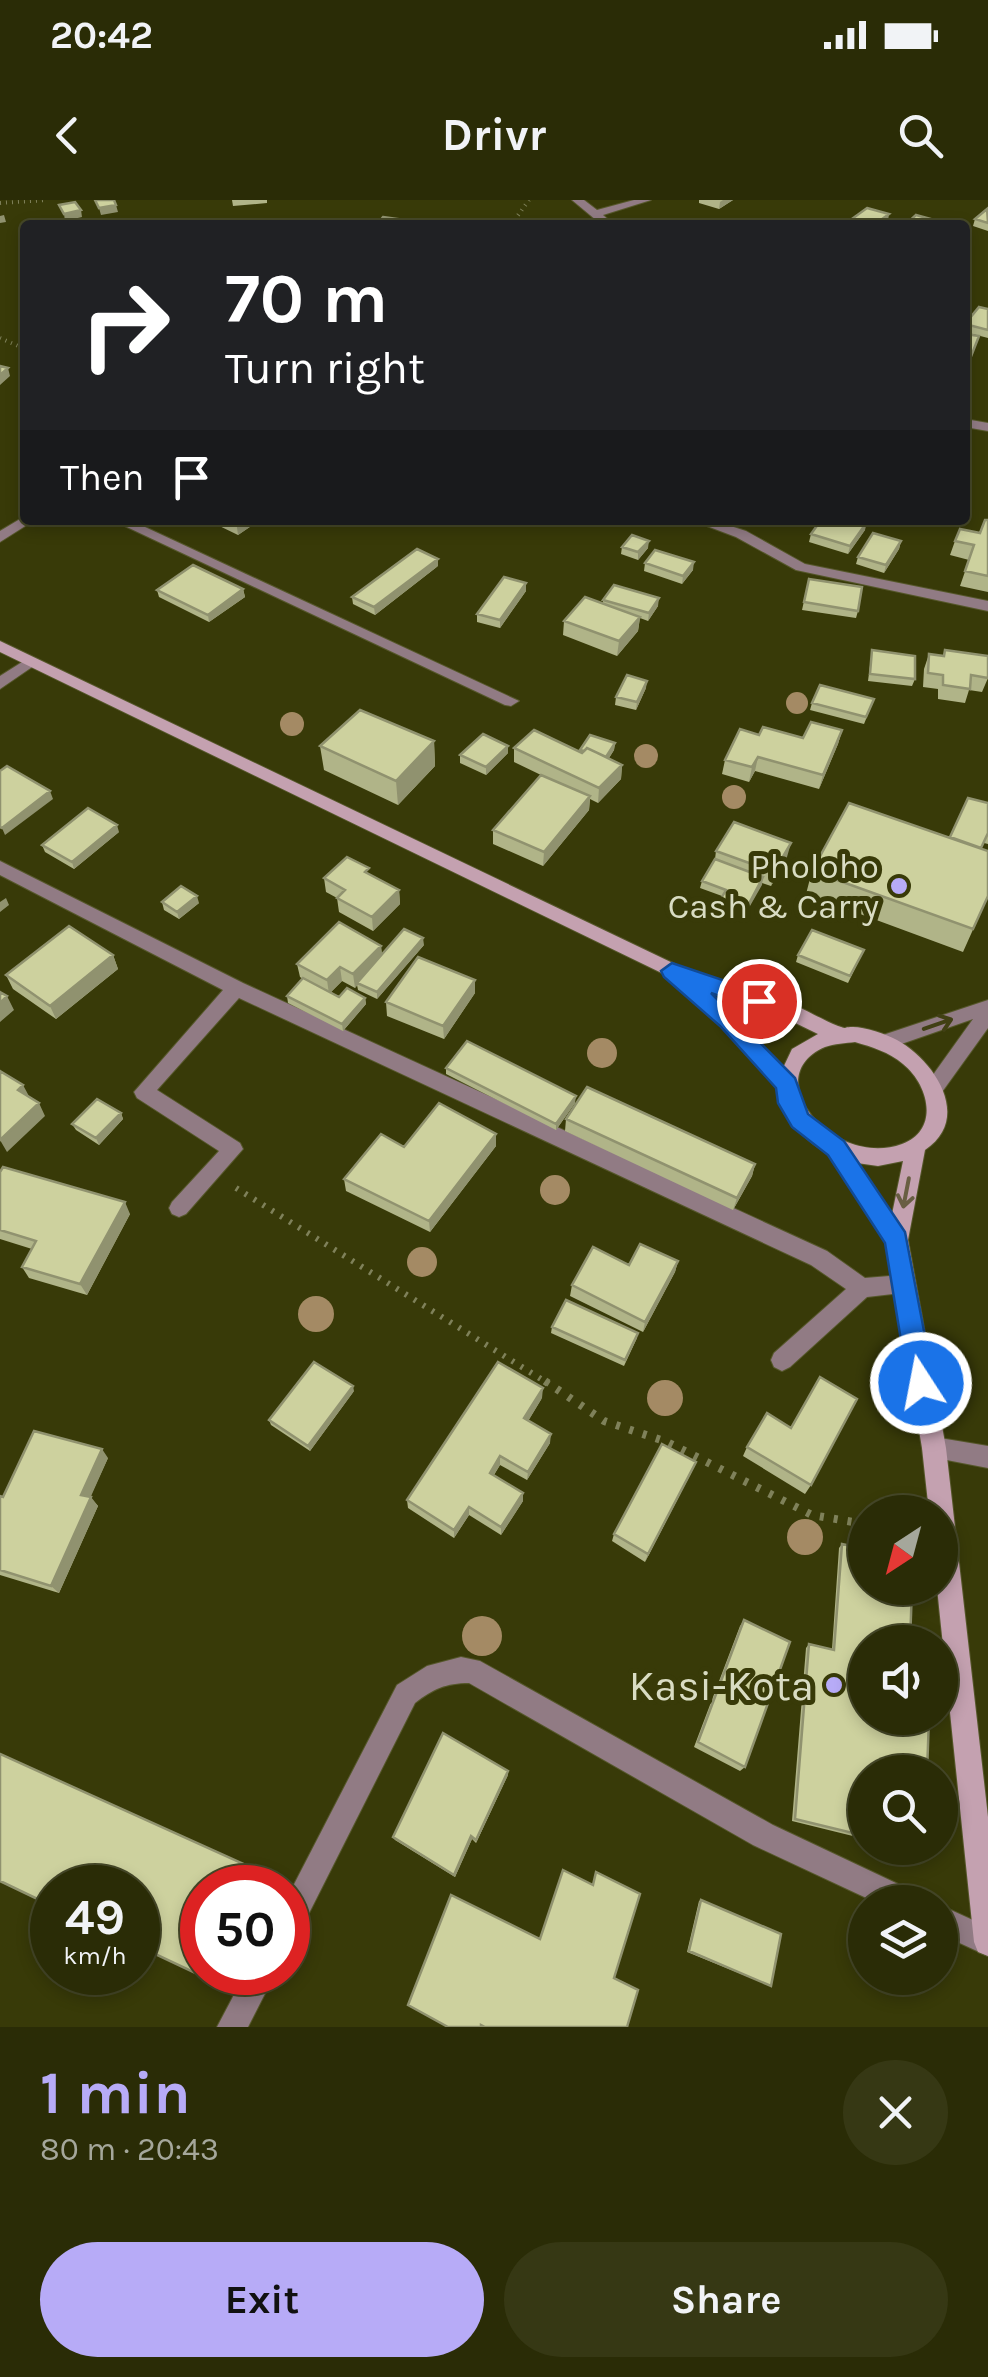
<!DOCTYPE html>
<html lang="en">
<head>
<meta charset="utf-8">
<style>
	:root { --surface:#2a2c06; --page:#363814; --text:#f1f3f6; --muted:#a5a79b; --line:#464828; --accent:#b7abf7 }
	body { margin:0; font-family:Karla,sans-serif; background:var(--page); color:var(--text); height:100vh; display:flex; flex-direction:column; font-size:38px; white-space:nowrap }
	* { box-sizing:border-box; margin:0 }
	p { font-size:32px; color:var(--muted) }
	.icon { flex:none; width:55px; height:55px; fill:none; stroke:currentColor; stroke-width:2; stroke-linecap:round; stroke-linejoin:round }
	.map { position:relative; height:1827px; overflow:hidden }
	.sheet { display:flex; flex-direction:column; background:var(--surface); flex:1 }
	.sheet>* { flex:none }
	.banner { position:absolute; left:20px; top:20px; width:950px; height:305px; border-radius:10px; box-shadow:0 5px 15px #0003,0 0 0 2px var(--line); background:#202124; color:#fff; overflow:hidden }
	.needle { width:65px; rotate:216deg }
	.tools { position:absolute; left:848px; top:1295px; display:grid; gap:20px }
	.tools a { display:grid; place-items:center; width:110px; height:110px; border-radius:50%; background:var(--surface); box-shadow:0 5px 15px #0003,0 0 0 2px var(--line); font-size:50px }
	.speed { position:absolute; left:30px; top:1665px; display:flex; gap:20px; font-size:50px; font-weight:700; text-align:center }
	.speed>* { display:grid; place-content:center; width:130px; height:130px; border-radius:50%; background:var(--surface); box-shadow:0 5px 15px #0003,0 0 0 2px var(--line); line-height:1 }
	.speed small { font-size:25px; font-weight:400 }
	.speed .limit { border:15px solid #d22; background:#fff; color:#111 }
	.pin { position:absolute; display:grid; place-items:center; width:85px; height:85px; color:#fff; margin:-42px; border:5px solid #fff; border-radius:50%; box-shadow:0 2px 10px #0007 }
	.me { position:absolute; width:110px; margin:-55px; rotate:349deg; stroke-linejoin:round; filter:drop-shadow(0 0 8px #0008) }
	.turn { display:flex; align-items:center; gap:35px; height:210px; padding:0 40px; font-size:45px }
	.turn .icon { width:130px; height:130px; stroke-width:2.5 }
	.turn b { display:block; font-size:70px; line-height:85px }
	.then { display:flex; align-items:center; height:95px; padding:0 40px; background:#0003; gap:20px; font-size:38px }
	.round { display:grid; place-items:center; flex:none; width:105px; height:105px; border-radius:52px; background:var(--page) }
	.summary { display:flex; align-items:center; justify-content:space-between; height:170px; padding:0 40px }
	h1 { font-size:60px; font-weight:700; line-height:75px; color:var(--accent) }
	.action { display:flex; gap:20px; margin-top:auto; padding:20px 40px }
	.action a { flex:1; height:115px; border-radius:60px; background:var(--accent); color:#111; font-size:40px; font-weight:700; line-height:115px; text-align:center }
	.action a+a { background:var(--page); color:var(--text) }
	.status { display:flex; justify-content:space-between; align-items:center; height:70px; padding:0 50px; background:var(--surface); direction:ltr }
	.status svg { height:28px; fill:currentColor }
	header { display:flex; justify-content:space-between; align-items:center; height:130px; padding:0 40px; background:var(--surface); font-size:45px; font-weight:700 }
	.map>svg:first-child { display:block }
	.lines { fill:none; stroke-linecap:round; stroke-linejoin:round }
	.service-casing { stroke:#55572a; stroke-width:2 }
	.minor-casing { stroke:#55572a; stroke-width:2 }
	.secondary-casing { stroke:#55572a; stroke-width:2 }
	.path-far2 { stroke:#7f815a; stroke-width:4; stroke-dasharray:1 5; stroke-linecap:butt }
	.path-far1 { stroke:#7f815a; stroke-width:6; stroke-dasharray:2.5 8; stroke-linecap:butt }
	.path { stroke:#7f815a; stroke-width:8; stroke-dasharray:4 10; stroke-linecap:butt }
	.service { fill:#917b84; fill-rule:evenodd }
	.minor { fill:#917b84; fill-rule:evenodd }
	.secondary { fill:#c4a1b0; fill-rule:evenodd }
	.tree { fill:#a48a64 }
	.wall { fill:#b0b488 }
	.shaded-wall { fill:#90926f }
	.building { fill:#cdd19e; stroke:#90926f; stroke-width:2.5 }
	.oneway { stroke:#414014 }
	.oneway2 { stroke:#695e43 }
	.route { fill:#1a73e8; stroke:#114b97; stroke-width:2.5 }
	.poi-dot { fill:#b7abf7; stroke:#383a08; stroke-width:4 }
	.labels { text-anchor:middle; stroke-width:10; stroke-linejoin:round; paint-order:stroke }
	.poi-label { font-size:35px; fill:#d9dcc3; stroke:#383a08; text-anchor:end }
	.near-poi-label { font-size:42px; fill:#d9dcc3; stroke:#383a08; text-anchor:end }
</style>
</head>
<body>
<div class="status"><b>20:42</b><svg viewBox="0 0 49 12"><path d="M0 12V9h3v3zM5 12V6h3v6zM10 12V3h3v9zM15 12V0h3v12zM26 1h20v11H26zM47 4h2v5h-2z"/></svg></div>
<header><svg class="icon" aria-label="back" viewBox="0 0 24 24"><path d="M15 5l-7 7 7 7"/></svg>Drivr<svg class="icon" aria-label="search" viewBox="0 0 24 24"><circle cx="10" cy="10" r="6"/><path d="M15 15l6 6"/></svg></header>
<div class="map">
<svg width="988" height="1827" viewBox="0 0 988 1827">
	<rect width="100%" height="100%" fill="#383a08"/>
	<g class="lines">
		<g class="service-casing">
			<path id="service" d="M112 320H130L519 501 511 506 505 505Z
				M0 661 243 783 827 1051 865 1078 902 1075 910 1078 913 1085 910 1092 867 1097 790 1167 782 1171 774 1167 771 1160 774 1153 846 1089 811 1065 239 798 157 890 240 943 243 949 186 1014 179 1017 172 1014 169 1008 172 1002 219 951 137 898 134 892 223 790 0 675Z"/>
		</g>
		<g class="minor-casing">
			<path id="minor" d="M572 0H584L597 10 634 0H651L603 15 614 25H602Z
				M965 219 988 223V231L965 227Z
				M25 316V320H32L30 323 0 342V331Z
				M691 320H712L746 331 805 364 988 401V411L796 370 736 337Z
				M30 457 38 462 35 465 0 489V476Z
				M988 800V828L942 892H928L925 886 973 819 887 849 877 841 880 836Z
				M934 1237 988 1246V1268L926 1256 922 1248 926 1240Z
				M461 1457 480 1461 773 1625 915 1692 919 1702H875L753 1645 469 1483C446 1483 433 1489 415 1503L298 1735 288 1739V1696L397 1485 427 1466Z
				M940 1705 988 1727V1756L940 1734Z
				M246 1772H276L248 1827H217Z"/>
		</g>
		<g class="secondary-casing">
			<path id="secondary" d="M0 441 679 766C717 779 758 791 796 806 810 812 823 820 838 826 850 830 840 827 853 827 865 827 886 834 897 840 934 860 973 918 925 950L908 1040 946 1248 988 1617V1756L978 1752 974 1742 937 1388H940V1312H929L922 1248 887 1043 828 953C791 934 797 917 778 889 754 852 708 813 674 784L672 778 0 452ZM706 790 781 816 818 834 792 849 783 868 735 815ZM855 842C872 847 889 852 903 864 929 885 940 930 902 944 834 969 756 877 825 847 834 844 846 843 855 842ZM903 961 892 1014 857 963 878 966Z"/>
		</g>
		<path class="path-far2" d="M0 3 47 0
			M511 25 529 0
			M0 138 25 149"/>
		<path class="path-far1" d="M236 988 549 1184"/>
		<path class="path" d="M545 1181 604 1221 667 1242 812 1315 865 1324"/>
		<use href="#service" class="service"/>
		<use href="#minor" class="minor"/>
		<use href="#secondary" class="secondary"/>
	</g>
	<g class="tree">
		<circle cx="797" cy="503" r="11"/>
		<circle cx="292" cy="524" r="12"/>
		<circle cx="646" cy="556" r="12"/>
		<circle cx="734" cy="597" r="12"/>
		<circle cx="602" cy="853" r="15"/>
		<circle cx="555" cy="990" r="15"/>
		<circle cx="422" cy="1062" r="15"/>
		<circle cx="316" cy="1114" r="18"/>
		<circle cx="665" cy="1198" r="18"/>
		<circle cx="805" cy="1337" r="18"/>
		<circle cx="482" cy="1436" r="20"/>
	</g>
	<path class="wall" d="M232 0H267V3L233 6Z
		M699 0H733L719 9 699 3Z
		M988 10V31L973 26 975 19Z
		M988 109V138L965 132V124Z
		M207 320H260L238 335Z
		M988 320V392L960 386 969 360 950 355 955 341 980 333Z
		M865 330 848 354 809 342 811 334Z
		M901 341 899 349 884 373 856 364 858 357Z
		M622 347 648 348 638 360 621 354Z
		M645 363 693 370 682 384 644 371Z
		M438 366 375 415 353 404 352 397Z
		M809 379 858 411 856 418 802 410Z
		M526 383V391L500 428 477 422V414Z
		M243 389 245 397 209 422 159 397 157 390Z
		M603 400 658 406 648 421 640 418 638 431 617 456 563 435 564 421 603 404Z
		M872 450 915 479 912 486 868 481Z
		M945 450 988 478 982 492 969 490 965 503 938 499V489L923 487 924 469 929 454 943 456Z
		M646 488 636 510 615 505 616 497Z
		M812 503 871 507 864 524 810 510Z
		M842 530 838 544 819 589 755 571 749 582 722 574 725 560 759 535 803 538Z
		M434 541 435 566 398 605 324 570 320 546Z
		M615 543 614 550 609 558 622 565 621 579 598 603 590 599 589 610 543 666 493 644V630L541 575 514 562V548L580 551Z
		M508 546V553L486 575 460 563V555Z
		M988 603V644L984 643 981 649 988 696 963 752 806 694 812 671 949 638Z
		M119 632 74 669 45 652 42 645Z
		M716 651 787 657 771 686 762 683 742 720 717 711 722 696 700 688 702 681 715 659Z
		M369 675 399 690 400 704 373 731 339 712 337 698 326 692 324 678Z
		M162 702 199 703 179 719 164 710Z
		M424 745 377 799 358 790 357 785 355 788 342 781 331 792 339 797 365 798 366 804 343 831 288 803 287 796 303 779 300 777 297 764 381 746 382 755Z
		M864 750 848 783 796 762 798 755Z
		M113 755 118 769 56 819 13 789 6 775Z
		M475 780V793L444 839 387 816 386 802Z
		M446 868 575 903 556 930 446 874Z
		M121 913 123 919 99 945 76 930 72 924Z
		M566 919 755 964 752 976 733 1010 565 931Z
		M496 946 430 1032 346 991 344 979 404 947Z
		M0 972 130 1014 87 1095 29 1078 22 1067 32 1049 0 1039Z
		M678 1061 675 1072 643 1132 570 1096 572 1085 629 1065Z
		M552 1127 637 1138 624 1166 551 1133Z
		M354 1191 310 1251 271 1225 269 1220Z
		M542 1198 528 1221 550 1243 527 1280 500 1265 494 1275 523 1301 501 1335 469 1315 454 1338 408 1308 407 1300Z
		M747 1247 811 1285 805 1294 743 1256Z
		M108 1258 90 1297 98 1306 59 1393 0 1375V1296L3 1297Z
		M692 1271 645 1362 612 1341 614 1334Z
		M842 1344 865 1572V1639L792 1621 806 1448 809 1444 832 1449 839 1348Z
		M744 1420 745 1567 740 1571 694 1547 740 1426Z
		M508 1575 476 1643 472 1639 455 1677 395 1640 393 1637Z
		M899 1648H925V1651L920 1653Z
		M701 1700 771 1786 687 1752 699 1701Z"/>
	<path class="shaded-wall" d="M723 0H733L719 9 720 2Z
		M116 5 118 12 101 15 99 8Z
		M81 10 82 17 65 21 64 14Z
		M889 14 888 21 882 25H874Z
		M4 15 6 22 0 23V16Z
		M8 168 10 176 0 185V175Z
		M236 320H260L238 335Z
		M867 322 865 330 848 354 850 346Z
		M649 341 648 348 638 360V352Z
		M901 341 899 349 884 373 886 365Z
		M438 359V366L375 415 374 407Z
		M694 362 693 370 682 384 683 376Z
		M526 383V391L500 428V420Z
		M243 389 245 397 209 422 208 415Z
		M659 398 658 406 648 421 649 413Z
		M640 417 638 431 617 456 619 441Z
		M647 481 646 488 636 510 637 502Z
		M842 530 838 544 819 589 823 575Z
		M434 541 435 566 398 605 396 581Z
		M615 543 614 550 604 566 605 559Z
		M508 546V553L486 575V567Z
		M758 557 755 571 749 582 752 567Z
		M622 565 621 579 598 603 599 588Z
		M50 591 53 599 5 635 2 628Z
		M590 596 589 610 543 666 544 652Z
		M117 625 119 632 74 669 72 662Z
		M791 643 787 657 771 686 774 672Z
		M763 677 762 685 742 720 744 713Z
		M399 690 400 704 373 731 372 717Z
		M197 696 199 703 179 719 177 712Z
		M6 698 9 705 0 712V702Z
		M423 738 424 745 377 799V792Z
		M381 746 382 759 355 788 353 774Z
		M113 755 118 769 56 819 50 806Z
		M340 767 342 781 329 794 327 780Z
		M475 780V793L444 839 443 826Z
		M7 796 14 810 0 822V803Z
		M365 798 366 804 343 831 342 824Z
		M23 885 30 898 18 890Z
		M576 896 575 903 556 930V924Z
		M39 903 45 916 7 952 0 940Z
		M121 913 123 919 99 945 96 938Z
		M496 934V946L430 1032 429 1021Z
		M755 964 752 976 733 1010 737 998Z
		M125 1002 130 1014 87 1095 80 1084Z
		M678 1061 675 1072 643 1132 645 1122Z
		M353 1186 354 1191 310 1251 308 1246Z
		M543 1188 542 1198 524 1228V1218Z
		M551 1234 550 1243 527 1280 528 1272Z
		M102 1249 108 1258 88 1303 81 1295Z
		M500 1256V1265L490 1281V1273Z
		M696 1262 692 1271 645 1362 648 1354Z
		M523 1293V1301L501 1335V1327Z
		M91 1297 98 1306 59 1393 51 1386Z
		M469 1307V1315L454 1338V1330Z
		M508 1571V1575L476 1643V1640Z
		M471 1636 472 1639 455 1677 454 1675Z
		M268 1675 274 1678 270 1688H262Z
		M228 1772H236L230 1786H223Z"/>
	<path class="building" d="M95 0H114L116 5 99 8Z
		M75 2 81 10 64 14 59 5Z
		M867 8 889 14 874 25H861L849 21Z
		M987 9 988 23 975 19Z
		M916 15 934 20 929 25H905Z
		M383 17 440 25H377Z
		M979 107 988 109V130L965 124Z
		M965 134 979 136 970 159 965 158Z
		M0 166 8 168 0 175Z
		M821 320H861L867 322 850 346 811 334Z
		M985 320H988V376L965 371 974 345 955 341 960 329 980 333Z
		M873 333 901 341 886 365 858 357Z
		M632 335 649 341 638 352 622 347Z
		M417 349 438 359 374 407 352 397Z
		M655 350 694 362 683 376 645 363Z
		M193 365 243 389 208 415 157 390Z
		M504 377 526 383 500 420 477 414Z
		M809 379 862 387 858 411 804 402Z
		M614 385 659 398 649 413 603 400Z
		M585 397 640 417 619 441 564 421Z
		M872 450 915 456V479L870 474Z
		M945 450 988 456V478L971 475 970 489 943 485V475L928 473 929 454 944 456Z
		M627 475 647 481 637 502 616 497Z
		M820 485 874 499 866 517 812 503Z
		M360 510 434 541 396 581 320 546Z
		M811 522 842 530 823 575 758 557 752 567 725 560 740 529 759 535 763 527 803 538Z
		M534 530 582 553 587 548 622 565 599 588 514 548Z
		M483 534 508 546 486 567 460 555Z
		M590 535 615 543 606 557 587 548 584 551 580 550Z
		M7 566 50 591 2 628 0 627V571Z
		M541 575 590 596 544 652 493 630Z
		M968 598 988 603V633L981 648 950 637Z
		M849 603 988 651V696L973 729 812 671Z
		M88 608 117 625 72 662 42 645Z
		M734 622 791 643 774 672 716 651Z
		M347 657 369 668 365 672 399 690 372 717 337 698 345 690 324 678Z
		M715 659 763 677 744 713 718 704 726 690 702 681Z
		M181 686 197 696 177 712 162 702Z
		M339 722 381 746 353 774 340 767 327 780 297 764Z
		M69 726 113 755 50 806 6 775Z
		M404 729 423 738 377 792 357 783Z
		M812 730 864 750 850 776 798 755Z
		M418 757 475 780 443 826 386 802Z
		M303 778 339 797 347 788 365 798 342 824 287 796Z
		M0 792 7 796 0 803Z
		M467 841 576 896 556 924 446 868Z
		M0 871 23 885 18 890 39 903 0 940Z
		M587 887 755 964 737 998 566 919Z
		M97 899 121 913 96 938 72 924Z
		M439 903 496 934 429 1021 344 979 381 934 404 947Z
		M3 967 125 1002 80 1084 22 1067 36 1041 0 1030V972Z
		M640 1044 678 1061 645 1122 572 1085 593 1047 629 1065Z
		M566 1100 638 1133 625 1160 552 1127Z
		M314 1162 353 1186 308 1246 269 1220Z
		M498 1162 543 1188 524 1218 551 1234 528 1272 500 1256 490 1273 523 1293 501 1327 469 1307 454 1330 407 1300Z
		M820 1177 857 1199 811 1285 747 1247 767 1213 791 1228Z
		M34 1231 102 1249 81 1295 91 1297 51 1386 0 1370V1296L3 1297Z
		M662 1244 696 1262 648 1354 614 1334Z
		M842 1344 865 1349V1388H912L910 1442H865V1518H929L927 1572H865V1636L795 1619 809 1444 834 1450Z
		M744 1420 790 1442 745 1567 698 1542Z
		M443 1533 508 1571 476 1640 471 1636 454 1675 393 1637Z
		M0 1554 268 1675 262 1688H202V1772H228L223 1786 138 1746V1688H52V1706L0 1681Z
		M563 1670 593 1685 596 1672 640 1694 614 1778 638 1790 627 1827H485L481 1825V1827H448L408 1805 451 1695 540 1739Z
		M701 1700 781 1734 771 1786 689 1751Z"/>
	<defs><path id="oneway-shaft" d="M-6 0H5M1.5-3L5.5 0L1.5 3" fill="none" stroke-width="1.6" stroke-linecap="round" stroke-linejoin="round" transform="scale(2.5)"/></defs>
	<use class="oneway" href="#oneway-shaft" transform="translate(938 824) rotate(-19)"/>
	<use class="oneway2" href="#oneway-shaft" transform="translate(906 993) rotate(101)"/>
	<path class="route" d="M672 763 767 795 770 801 767 807 759 810 711 793 795 878 808 914 844 941 905 1032 934 1183 930 1191 921 1195 912 1191 908 1183 885 1043 828 955 792 927 778 903 776 888 720 826 664 777 661 771Z"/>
	<g class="poi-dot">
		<circle cx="899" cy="686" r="10"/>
		<circle cx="834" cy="1485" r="10"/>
	</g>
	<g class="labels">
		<g class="poi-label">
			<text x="879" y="678">Pholoho<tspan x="879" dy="40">Cash &amp; Carry</tspan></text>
		</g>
		<g class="near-poi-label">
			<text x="814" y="1500">Kasi-Kota</text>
		</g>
	</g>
</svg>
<div class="tools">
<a><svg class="needle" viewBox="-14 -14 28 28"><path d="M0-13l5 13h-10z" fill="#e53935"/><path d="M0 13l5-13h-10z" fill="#a5a79b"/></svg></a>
<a><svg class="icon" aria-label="sound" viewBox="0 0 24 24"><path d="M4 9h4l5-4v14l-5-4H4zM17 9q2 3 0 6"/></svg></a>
<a><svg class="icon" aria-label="search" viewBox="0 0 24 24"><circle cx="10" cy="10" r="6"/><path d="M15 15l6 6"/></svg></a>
<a><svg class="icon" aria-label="layers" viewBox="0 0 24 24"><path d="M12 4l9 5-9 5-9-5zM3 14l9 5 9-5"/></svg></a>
</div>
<div class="speed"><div>49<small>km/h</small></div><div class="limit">50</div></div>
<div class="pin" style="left:759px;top:801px;background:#d93025"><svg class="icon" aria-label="arrive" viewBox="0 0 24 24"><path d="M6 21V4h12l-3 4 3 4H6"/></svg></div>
<svg class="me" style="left:921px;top:1183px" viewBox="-20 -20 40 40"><circle r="17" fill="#1a73e8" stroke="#fff" stroke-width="3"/><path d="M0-11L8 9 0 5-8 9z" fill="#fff"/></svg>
<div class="banner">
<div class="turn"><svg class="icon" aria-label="right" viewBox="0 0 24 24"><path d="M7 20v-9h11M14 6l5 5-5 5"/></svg><div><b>70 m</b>Turn right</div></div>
<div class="then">Then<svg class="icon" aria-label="arrive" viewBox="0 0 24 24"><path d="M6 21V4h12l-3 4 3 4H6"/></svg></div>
</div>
</div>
<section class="sheet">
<div class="summary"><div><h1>1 min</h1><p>80 m · 20:43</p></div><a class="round"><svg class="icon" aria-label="close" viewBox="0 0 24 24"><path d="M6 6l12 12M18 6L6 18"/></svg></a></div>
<div class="action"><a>Exit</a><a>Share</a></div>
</section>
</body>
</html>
